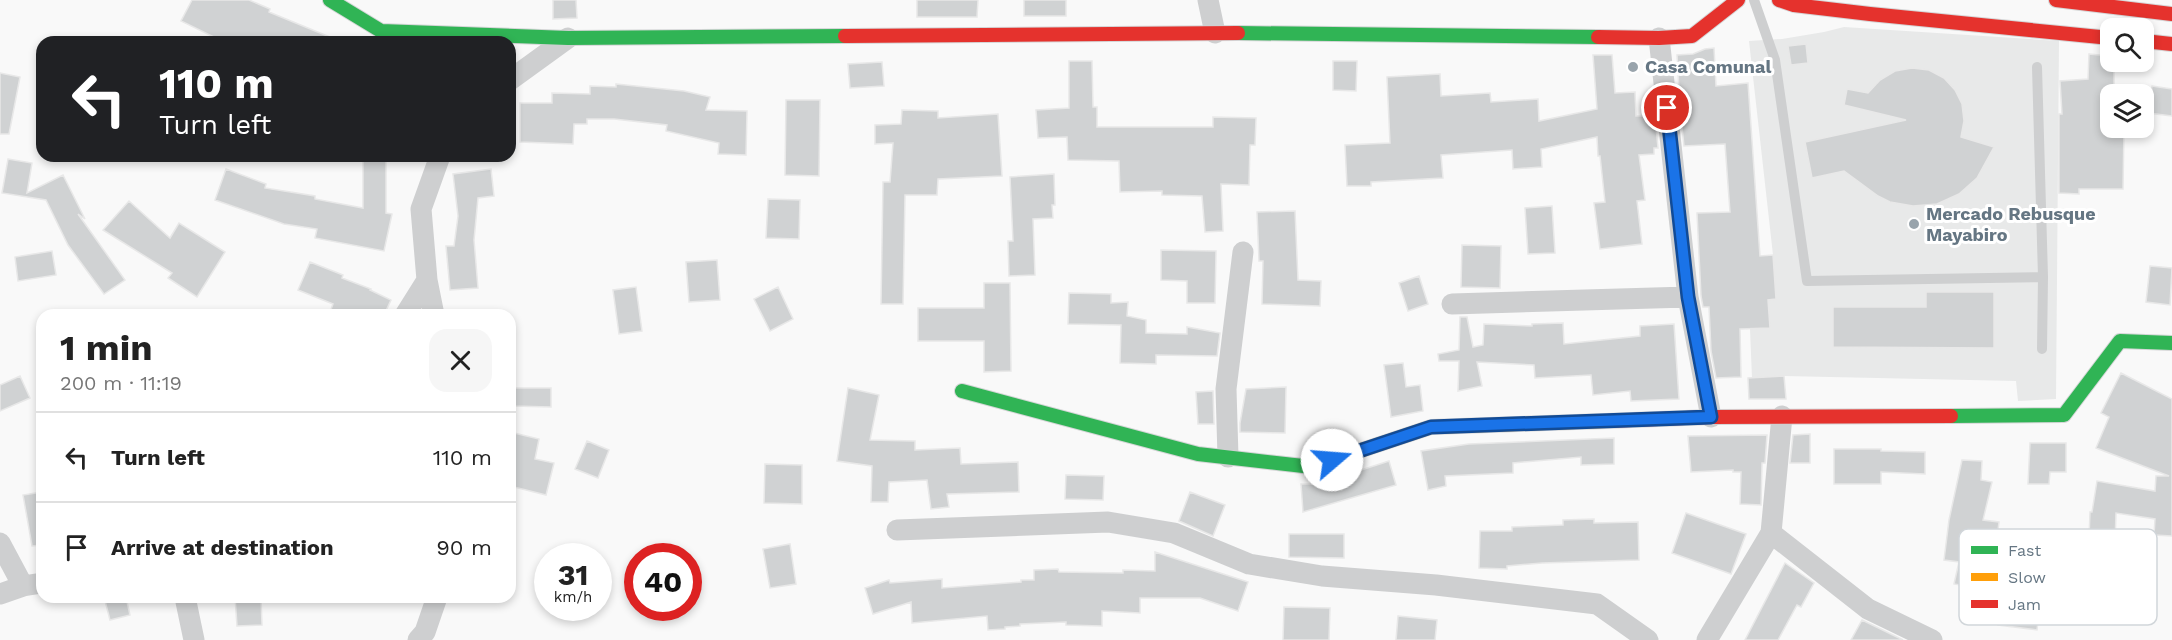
<!DOCTYPE html>
<html lang="en">
<head>
<meta charset="utf-8">
<style>
	:root { --surface:#fff; --page:#f6f6f6; --text:#222; --muted:#767676; --line:#e0e0e0 }
	body { margin:0; font-family:"Work Sans",sans-serif; background:var(--page); color:var(--text); height:100vh; display:flex; flex-direction:column; font-size:22px; white-space:nowrap }
	* { box-sizing:border-box; margin:0 }
	p { font-size:20px; color:var(--muted) }
	.icon { flex:none; width:33px; height:33px; fill:none; stroke:currentColor; stroke-width:2; stroke-linecap:round; stroke-linejoin:round }
	.map { position:relative; flex:1; overflow:hidden }
	.side { position:absolute; left:36px; top:309px; width:480px; height:294px; display:flex; flex-direction:column; background:var(--surface); border-radius:18px; box-shadow:0 3px 9px #0003 }
	.side>* { flex:none }
	.hud { position:absolute; left:36px; top:36px; width:480px; height:126px; border-radius:18px; box-shadow:0 3px 9px #0003; background:#202124; color:#fff; overflow:hidden }
	.fabs { position:absolute; left:2100px; top:18px; display:grid; gap:12px }
	.fabs a { display:grid; place-items:center; width:54px; height:54px; border-radius:12px; background:var(--surface); box-shadow:0 3px 9px #0003; font-size:30px }
	.speed { position:absolute; left:534px; top:543px; display:flex; gap:12px; font-size:30px; font-weight:700; text-align:center }
	.speed>* { display:grid; place-content:center; width:78px; height:78px; border-radius:50%; background:var(--surface); box-shadow:0 3px 9px #0003; line-height:1 }
	.speed small { font-size:15px; font-weight:400 }
	.speed .limit { border:9px solid #d22; background:#fff; color:#111 }
	.pin { position:absolute; display:grid; place-items:center; width:51px; height:51px; color:#fff; margin:-26px; border:3px solid #fff; border-radius:50%; box-shadow:0 2px 6px #0007 }
	.me { position:absolute; width:66px; margin:-33px; rotate:72deg; stroke-linejoin:round; filter:drop-shadow(0 0 4px #0008) }
	.turn { display:flex; align-items:center; gap:21px; height:126px; padding:0 24px; font-size:27px }
	.turn .icon { width:78px; height:78px; stroke-width:2.5 }
	.turn b { display:block; font-size:42px; line-height:51px }
	.round { display:grid; place-items:center; flex:none; width:63px; height:63px; border-radius:18px; background:var(--page) }
	.overview { display:flex; align-items:center; justify-content:space-between; height:102px; padding:0 24px }
	h1 { font-size:36px; font-weight:700; line-height:45px }
	ul { padding:0; list-style:none }
	li { display:flex; align-items:center; gap:18px; height:90px; padding:0 24px; border-top:2px solid var(--line) }
	li div { flex:1 }
	li b { display:block; font-size:22px }
	li em { font-style:normal }
	.map>svg:first-child { display:block }
	.built { fill:#e8e9e9 }
	.building { fill:#d0d2d3; stroke:#e8e8e8; stroke-width:1.5 }
	.lines { fill:none; stroke-linecap:round; stroke-linejoin:round }
	.fast-casing { stroke:#d5d6d7; stroke-width:16 }
	.slow-casing { stroke:#d5d6d7; stroke-width:16 }
	.jam-casing { stroke:#d5d6d7; stroke-width:16 }
	.lane { stroke:#cecfd0; stroke-width:10 }
	.street { stroke:#cecfd0; stroke-width:21 }
	.fast { stroke:#30b455; stroke-width:14 }
	.slow { stroke:#ff9f0a; stroke-width:14 }
	.jam { stroke:#e5322d; stroke-width:14 }
	.route-casing { stroke:#114b97; stroke-width:15 }
	.route { stroke:#1a73e8; stroke-width:10 }
	.poi-dot { fill:#99a4ac; stroke:#fff; stroke-width:2 }
	.labels { text-anchor:middle; stroke-width:6; stroke-linejoin:round; paint-order:stroke }
	.poi-label { font-size:18px; font-weight:bold; fill:#657683; stroke:#fff; text-anchor:start }
	.key { fill:#fff; stroke:#d1d6da; stroke-width:1.5 }
	.key-label { font-size:16px; fill:#657683 }
</style>
</head>
<body>
<div class="map">
<svg width="2172" height="640" viewBox="0 0 2172 640">
	<rect width="100%" height="100%" fill="#f9f9f9"/>
	<path class="built" d="M1844 27 2059 41 2056 399 2018 401 2016 381 1784 376 1752 378 1750 329 1770 328 1768 300 1776 299 1773 255 1749 41 1782 39 1824 32Z"/>
	<path class="building" d="M192 0H249L270 9 269 12 342 42H224L181 21Z
		M553 0H576L577 18 553 19Z
		M917 0H978L977 17H917Z
		M1024 0H1066V16H1024Z
		M1806 44 1808 63 1791 65 1788 46Z
		M1714 48 1716 86 1748 83 1760 256 1773 255 1776 299 1768 300 1770 328 1740 329 1741 377 1716 378 1711 351 1709 307H1703L1701 296 1697 213 1730 212 1725 144 1684 146 1680 108 1677 55 1693 54 1705 49Z
		M2089 54 2110 56V62H2114V94H2110V128H2124L2123 189H2079V194L2059 193V114H2062L2060 81 2088 79Z
		M1593 55H1612L1615 93 1635 92 1636 116H1655L1658 148H1654V154L1639 155 1645 200 1637 201 1642 244 1600 249 1594 203 1605 202 1600 156H1598L1597 137 1541 149 1542 167 1513 169 1512 150 1441 155 1443 178 1371 182V186H1347L1345 145 1390 143 1387 77 1440 74 1441 96 1490 93 1491 102 1538 99 1539 121 1597 109Z
		M1069 61H1092L1093 107H1097V127H1213V117L1256 118 1255 145H1250L1249 185 1221 184 1223 231 1205 232 1202 196 1162 195V191L1120 192 1119 161 1068 160 1067 137 1038 138 1036 110 1069 108Z
		M1333 61H1357L1356 91 1333 90Z
		M882 62 884 86 850 88 848 64Z
		M1912 68 1929 70 1944 78 1955 90 1962 104 1964 121 1961 137 1994 147 1977 178 1959 194 1937 204 1913 206 1890 202 1878 196 1844 171 1812 178 1805 142 1906 120 1844 105 1847 89 1868 93 1880 80 1895 71Z
		M0 73 20 77 9 134H0Z
		M616 84 684 91 710 97 706 110 747 111 746 155 718 154 719 143 666 131 667 125 614 119H587V124H574L573 144 520 142V103H552V93L590 94V86L616 87Z
		M2152 86 2172 89V116L2148 113Z
		M786 100H820L819 176 785 175Z
		M902 110 938 111V118L998 114 1002 176 938 179 937 195H905L903 304H881L883 182H890L893 143 875 144V125L901 124Z
		M363 156H386V213L392 214 384 251 315 238 317 229 284 224 215 200 226 169 266 184 265 188 315 196V199L363 208Z
		M8 159 32 163 27 193 63 175 85 219 78 214 125 280 104 294 68 245 46 200 2 193Z
		M491 169 494 196 478 198 474 240 478 288 450 290 446 246H454L458 216 453 174Z
		M1054 174 1055 205H1052L1053 218 1033 219 1035 275 1009 276 1008 241H1013L1010 177Z
		M768 199 800 200 799 239 766 238Z
		M129 201 170 238 179 223 225 252 197 297 168 278 172 273 103 230Z
		M1552 206 1555 253 1528 254 1525 208Z
		M1295 211 1298 280 1321 281 1320 306 1262 304 1263 261H1259L1257 212Z
		M1462 245 1501 246 1500 288 1461 287Z
		M1161 250 1216 251 1215 303H1187V281L1161 280Z
		M52 251 56 275 18 281 15 257Z
		M717 260 720 300 689 302 686 262Z
		M310 262 343 275 342 278 371 289 370 290 391 300 384 315H329L333 304 298 290Z
		M2150 266 2172 268 2170 305 2146 302Z
		M1419 276 1428 304 1408 311 1399 283Z
		M984 283H1010L1011 371 984 372V341H918V308H984Z
		M636 287 642 331 619 334 613 290Z
		M778 287 793 319 770 331 754 299Z
		M1926 292H1994V348L1833 347V307H1926Z
		M1069 293 1111 294V303L1128 302 1127 316 1146 320V333L1187 334V327L1220 333 1217 356 1156 355V364L1120 363 1121 325 1068 324Z
		M1460 317H1467L1473 347 1483 345 1484 324 1532 326V324L1563 323 1564 344 1640 336V326L1674 324 1679 399 1631 401 1630 391 1593 395 1591 375 1535 378 1534 365 1477 362 1482 386 1458 391 1459 361H1439L1438 354 1459 350Z
		M1403 363 1406 387 1420 385 1423 411 1391 417 1384 365Z
		M2121 373 2172 399V536L2154 535 2155 519 2116 513 2114 574H2132V605L2095 604V564H2088L2090 512H2092L2097 481 2155 491 2156 476H2169L2096 448 2109 417 2101 413Z
		M20 376 30 398 0 411V385Z
		M1784 376 1786 399H1749L1748 378Z
		M1286 387 1285 433 1240 432V423L1246 389Z
		M513 388H551V407L513 406Z
		M848 388 879 395 870 440 915 441V450L960 448 961 464 1018 462 1019 492 947 494 949 507 931 509 927 480 889 482 888 502H871L872 466 837 461Z
		M1213 391 1214 424H1198L1196 392Z
		M510 432 539 439 535 459 554 463 546 495 510 486Z
		M1810 434V463H1790L1793 435Z
		M1767 435 1765 463H1762L1761 505 1740 504 1741 472H1733V470L1691 472 1688 436Z
		M1614 438V464L1581 465V457L1513 463V473L1445 476 1446 486 1428 490 1421 451 1469 444Z
		M587 441 609 450 598 478 575 469Z
		M2030 443H2066V472H2050L2049 484H2028Z
		M1834 449H1881V451L1925 452V474L1881 472V484H1834Z
		M1962 460 1982 461 1981 480 1992 482 1983 520 1999 522 1996 546 2052 553 2048 581 2043 580 2037 630 1998 625 2002 592 1954 584 1959 562 1944 560 1949 520Z
		M1389 461 1396 485 1303 512 1301 484H1318Z
		M765 464 802 465V504L764 503Z
		M1066 475 1104 476 1103 500 1065 499Z
		M42 492V545L32 546 23 495Z
		M1190 492 1225 505 1213 536 1179 521Z
		M1686 513 1746 534 1731 574 1672 553Z
		M1594 519V523L1638 522 1639 560 1542 563 1507 566V569L1479 568 1480 531H1512V527L1563 525V520Z
		M1289 534H1344V558L1289 557Z
		M790 544 796 584 770 588 763 549Z
		M1155 552 1248 582 1238 611 1200 598H1140V613L1102 611V626L1066 625V622L1020 624V626L1005 627V629L988 630 987 616 912 623 911 602 873 614 865 588 889 580 890 583 942 579V588L1021 582V580H1034V570L1058 569 1059 572 1123 573V570L1155 571Z
		M1785 563 1814 583 1801 607 1797 605 1778 640H1745Z
		M104 597H126L130 615 110 620Z
		M235 597H261L262 625 237 626Z
		M1284 607 1330 608 1329 640H1283Z
		M1398 616 1437 620 1435 640H1396Z
		M1862 620 1903 640H1851Z"/>
	<g class="lines">
		<g class="fast-casing">
			<path id="fast" d="M330 0 381 31 568 38 845 36
				M1238 33 1598 37
				M962 391 1198 454 1312 467 1341 457
				M1951 416 2064 415 2120 341 2172 343"/>
		</g>
		<g class="slow-casing">
			<path id="slow" d="M1341 457 1431 427 1606 421"/>
		</g>
		<g class="jam-casing">
			<path id="jam" d="M1779 0 1794 5 1870 14 2110 38
				M2056 0 2172 14
				M845 36 1238 33
				M1598 37 1659 38 1692 36 1738 0
				M2144 41 2172 44
				M1606 421 1711 417 1951 416"/>
		</g>
		<path class="lane" d="M1754 0 1775 60 1807 281 2043 277 2037 67
			M2042 349 2043 277"/>
		<path class="street" d="M1208 0 1215 33
			M1659 38 1688 297 1711 417
			M510 80 568 38
			M1452 304 1688 297
			M405 315 427 280
			M434 315 427 280 421 209 440 156
			M1228 457 1226 389 1243 252
			M897 530 1108 522 1174 533 1249 564 1322 576 1436 585 1597 604 1648 640
			M1771 533 1868 609 1932 640
			M0 543 23 586
			M0 594 23 586 42 583
			M185 597 194 640
			M418 640 425 632 437 597
			M1707 640 1771 533 1782 416"/>
		<use href="#fast" class="fast"/>
		<use href="#slow" class="slow"/>
		<use href="#jam" class="jam"/>
	</g>
	<g class="lines">
		<g class="route-casing">
			<path id="route" d="M1332 460 1431 427 1711 417 1688 297 1667 108"/>
		</g>
		<use href="#route" class="route"/>
	</g>
	<g class="poi-dot">
		<circle cx="1633" cy="67" r="6"/>
		<circle cx="1914" cy="224" r="6"/>
	</g>
	<g class="labels">
		<g class="poi-label">
			<text x="1645" y="73">Casa Comunal</text>
			<text x="1926" y="220">Mercado Rebusque<tspan x="1926" dy="21">Mayabiro</tspan></text>
		</g>
	</g>
	<rect x="1959" y="529" width="198" height="96" rx="9" class="key"/>
	<rect x="1971" y="546" width="27" height="8" fill="#30b455"/>
	<rect x="1971" y="573" width="27" height="8" fill="#ff9f0a"/>
	<rect x="1971" y="600" width="27" height="8" fill="#e5322d"/>
	<g class="key-label">
		<text x="2008" y="556">Fast</text>
		<text x="2008" y="583">Slow</text>
		<text x="2008" y="610">Jam</text>
	</g>
</svg>
<div class="fabs">
<a><svg class="icon" aria-label="search" viewBox="0 0 24 24"><circle cx="10" cy="10" r="6"/><path d="M15 15l6 6"/></svg></a>
<a><svg class="icon" aria-label="layers" viewBox="0 0 24 24"><path d="M12 4l9 5-9 5-9-5zM3 14l9 5 9-5"/></svg></a>
</div>
<div class="speed"><div>31<small>km/h</small></div><div class="limit">40</div></div>
<div class="pin" style="left:1667px;top:108px;background:#d93025"><svg class="icon" aria-label="arrive" viewBox="0 0 24 24"><path d="M6 21V4h12l-3 4 3 4H6"/></svg></div>
<svg class="me" style="left:1332px;top:460px" viewBox="-20 -20 40 40"><circle r="19" fill="#fff"/><path d="M0-13L10 11 0 6-10 11z" fill="#1a73e8"/></svg>
<div class="hud">
<div class="turn"><svg class="icon" aria-label="left" viewBox="0 0 24 24"><path d="M17 20v-9H6M10 6l-5 5 5 5"/></svg><div><b>110 m</b>Turn left</div></div>
</div>
<section class="side">
<div class="overview"><div><h1>1 min</h1><p>200 m · 11:19</p></div><a class="round"><svg class="icon" aria-label="close" viewBox="0 0 24 24"><path d="M6 6l12 12M18 6L6 18"/></svg></a></div>
<ul>
<li><svg class="icon" aria-label="left" viewBox="0 0 24 24"><path d="M17 20v-9H6M10 6l-5 5 5 5"/></svg><div><b>Turn left</b></div><em>110 m</em></li>
<li><svg class="icon" aria-label="arrive" viewBox="0 0 24 24"><path d="M6 21V4h12l-3 4 3 4H6"/></svg><div><b>Arrive at destination</b></div><em>90 m</em></li>
</ul>
</section>
</div>
</body>
</html>
